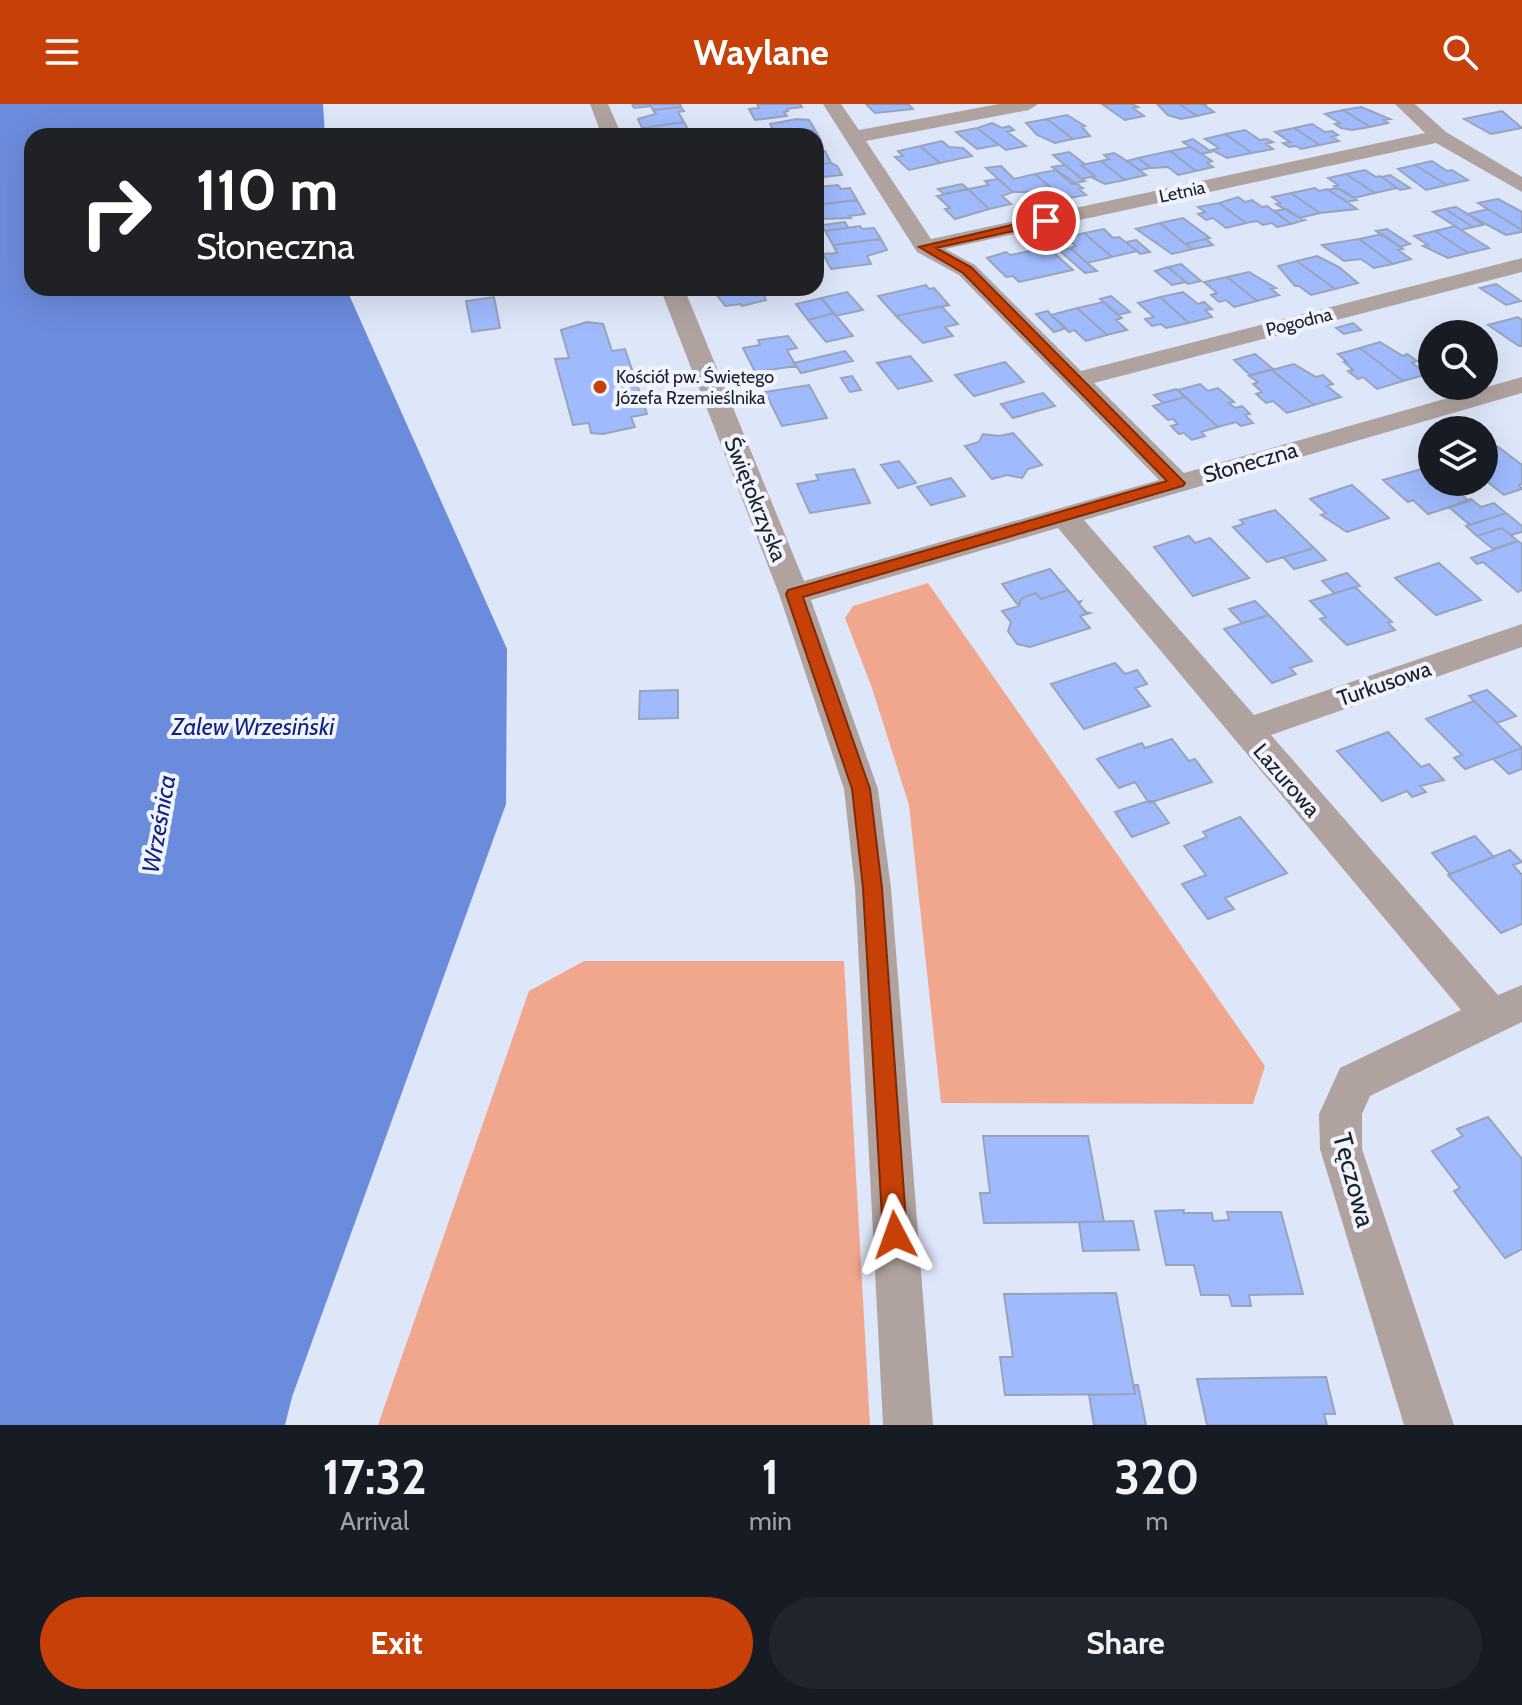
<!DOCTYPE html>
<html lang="en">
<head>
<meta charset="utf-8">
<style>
	:root { --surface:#171b24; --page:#20242c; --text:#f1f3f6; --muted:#9ea1a6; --accent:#c74007 }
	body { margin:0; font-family:Cabin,sans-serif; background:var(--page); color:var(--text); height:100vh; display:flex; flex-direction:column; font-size:30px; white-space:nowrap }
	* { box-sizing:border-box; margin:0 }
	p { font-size:26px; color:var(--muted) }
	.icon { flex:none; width:44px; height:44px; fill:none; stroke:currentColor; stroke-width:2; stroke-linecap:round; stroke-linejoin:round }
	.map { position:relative; height:1321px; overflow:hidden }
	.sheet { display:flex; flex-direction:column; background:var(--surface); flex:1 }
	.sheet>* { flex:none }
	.banner { position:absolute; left:24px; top:24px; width:800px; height:168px; border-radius:24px; box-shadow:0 8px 32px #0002; background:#202124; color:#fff; overflow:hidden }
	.buttons { position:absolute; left:1418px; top:216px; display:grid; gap:16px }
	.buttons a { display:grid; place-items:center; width:80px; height:80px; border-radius:50%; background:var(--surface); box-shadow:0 8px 32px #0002; font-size:40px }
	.pin { position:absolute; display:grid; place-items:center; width:68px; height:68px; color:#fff; margin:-34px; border:4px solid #fff; border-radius:50%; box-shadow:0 2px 8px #0007 }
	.me { position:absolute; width:88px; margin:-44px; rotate:356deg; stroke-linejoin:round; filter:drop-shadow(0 0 6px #0008) }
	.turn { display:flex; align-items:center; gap:28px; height:168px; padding:0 40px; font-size:36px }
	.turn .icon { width:104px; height:104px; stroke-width:2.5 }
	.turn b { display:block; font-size:56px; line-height:68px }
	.eta { display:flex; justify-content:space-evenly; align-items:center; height:136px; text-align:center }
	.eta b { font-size:48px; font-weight:800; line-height:56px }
	.cta { display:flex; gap:16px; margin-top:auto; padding:16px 40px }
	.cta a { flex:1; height:92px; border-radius:48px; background:var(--accent); color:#fff; font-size:32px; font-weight:800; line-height:92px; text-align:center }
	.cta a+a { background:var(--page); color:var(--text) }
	header { display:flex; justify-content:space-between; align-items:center; height:104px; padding:0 40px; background:var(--accent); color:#fff; font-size:36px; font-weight:800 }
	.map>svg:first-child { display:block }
	.green { fill:#f1a68e }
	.water { fill:#6b8bdc }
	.building { fill:#9fbbfe; stroke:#99a3ba; stroke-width:2 }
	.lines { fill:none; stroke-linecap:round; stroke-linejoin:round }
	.minor { fill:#b0a39f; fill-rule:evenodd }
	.route { fill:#c74007; stroke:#812a05; stroke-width:2 }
	.poi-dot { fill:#c74007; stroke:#f0f4fe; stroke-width:3 }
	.labels { text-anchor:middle; stroke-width:8; stroke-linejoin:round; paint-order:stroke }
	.far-street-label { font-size:18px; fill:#1a1e26; stroke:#f0f4fe }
	.far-poi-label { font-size:18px; fill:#1a1e26; stroke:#f0f4fe; text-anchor:start }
	.street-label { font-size:22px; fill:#1a1e26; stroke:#f0f4fe }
	.water-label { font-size:24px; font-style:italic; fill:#102380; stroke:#f0f4fe }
	.near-street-label { font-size:26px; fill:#1a1e26; stroke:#f0f4fe }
</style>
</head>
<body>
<header><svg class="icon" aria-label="menu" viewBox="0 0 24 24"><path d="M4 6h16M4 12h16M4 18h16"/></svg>Waylane<svg class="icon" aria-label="search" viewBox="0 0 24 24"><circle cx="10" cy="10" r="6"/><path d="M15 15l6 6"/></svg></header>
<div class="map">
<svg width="1522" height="1321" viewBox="0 0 1522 1321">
	<rect width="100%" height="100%" fill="#dee7fa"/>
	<path class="green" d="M928 479 1265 962 1253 1000 941 999 909 701 872 584 845 514 853 502Z
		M584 857H844L870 1321H378L529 887Z"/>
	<path class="water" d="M0 0H323L325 32H32V184H346L507 545 506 700 292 1293 285 1321H0Z"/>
	<path class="building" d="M632 0H680L681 3 653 6 651 2 634 4Z
		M757 0H800L802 3 787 5 788 7 784 8 787 12 755 16 749 5 759 4Z
		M866 0H908L913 5 875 9Z
		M1102 0H1132L1138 3 1133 4 1144 12 1125 16Z
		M1157 0H1179L1197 12 1181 15 1168 11Z
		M1179 0H1207L1204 1 1214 8 1197 12Z
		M681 3 684 7 678 8 684 18 642 24 638 15 656 10 653 6Z
		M1361 3 1390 15 1384 16 1388 19 1370 23 1343 6Z
		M1343 6 1370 23 1352 26 1341 24 1335 20 1340 19 1325 10Z
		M1502 7 1522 24 1491 30 1464 15Z
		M1067 11 1085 22 1082 23 1090 32 1073 35 1047 15Z
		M797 15 809 16 815 26 775 30 770 20Z
		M1047 15 1073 35 1055 39 1037 31 1026 19Z
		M684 18 690 29 646 32 642 24Z
		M992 19 1002 24 1009 22 1014 26 1007 28 1026 42 1006 46 977 24Z
		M1312 20 1325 28 1332 27 1338 31 1332 33 1339 37 1320 41 1294 24Z
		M977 24 999 41 977 45 956 28Z
		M1294 24 1320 41 1301 45 1296 42 1289 43 1283 39 1290 38 1275 28Z
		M815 26 821 36 816 37V32L775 30Z
		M1245 26 1260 36 1267 35 1273 38 1266 40 1273 45 1252 49 1225 30Z
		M1225 30 1252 49 1227 54 1212 46 1219 44 1205 35Z
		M1193 35 1210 47 1211 48 1201 50 1183 38Z
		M942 37 949 43 963 44 972 52 940 59 920 42Z
		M920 42 940 59 909 66 895 53 903 52 898 47Z
		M1191 43 1212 57 1207 59 1213 63 1196 67 1170 47Z
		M825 47 831 59 816 61V49Z
		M1170 47 1196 67 1178 71 1168 63 1151 64 1138 54Z
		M1069 48 1085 60 1081 61 1095 72 1082 75 1053 51Z
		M1114 49 1121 53 1146 71 1125 76 1101 57 1109 55 1104 51Z
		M1138 54 1151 64 1140 66 1127 57Z
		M1101 57 1125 76 1105 80 1091 73 1095 72 1081 61Z
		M1432 57 1447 67 1452 66 1468 76 1447 81 1415 61Z
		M831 59 837 62 842 71 816 74V61Z
		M1065 61 1082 75 1085 77 1072 80 1052 63Z
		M1415 61 1447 81 1426 86 1398 65Z
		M1001 62 1014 75 1035 70 1064 95 1036 101 1026 93 1033 92 1029 88H1013L986 64Z
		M1056 66 1083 84 1079 85 1086 91 1064 95 1035 70Z
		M1365 66 1376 73 1380 72 1397 84 1375 89 1346 70Z
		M1346 70 1375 89 1354 94 1334 82 1338 81 1328 74Z
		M1390 71 1410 84 1400 86 1382 73Z
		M998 75 1013 88 1002 92 1011 100 989 105 968 85 989 81 985 77Z
		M962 80 968 85 944 90 938 85Z
		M838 81 841 85 850 84 857 96 816 101V87H820L818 83Z
		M1315 84 1319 87 1327 85 1357 105 1320 109 1291 89Z
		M1336 84 1344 87 1357 96 1347 98 1328 86Z
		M968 85 989 105 955 115 945 105 950 104 937 92Z
		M1291 89 1320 109 1300 114 1276 100 1280 99 1272 93Z
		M1238 93 1245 98 1252 96 1262 103 1267 102 1291 120 1277 123 1272 119 1263 121 1257 117 1246 119 1219 99Z
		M1498 95 1522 108V126L1478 99Z
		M857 96 865 110 849 112 851 114 820 115 816 108V101Z
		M1219 99 1246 119 1226 124 1213 114 1206 116 1198 110 1205 108 1198 103Z
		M1456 103 1468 110 1483 121 1473 123 1445 105Z
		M1287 105 1300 114 1305 116 1291 120 1274 107Z
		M1445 105 1473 123 1461 126 1433 108Z
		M1488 105 1522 126V128L1506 131 1467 110Z
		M1183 114 1210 134 1185 140 1160 119Z
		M845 118 848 124 825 127 822 121Z
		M1160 119 1185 140 1193 145 1172 150 1136 125Z
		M860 122 862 125 874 124 881 135 833 141 825 127Z
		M1455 122 1461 126 1489 144 1468 149 1435 127Z
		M1104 125 1113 134 1119 133 1137 147 1112 153 1084 129Z
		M1387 125 1410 140 1400 143 1376 127Z
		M1435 127 1468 149 1448 154 1423 142 1428 141 1414 132Z
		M1084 129 1112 153 1087 159 1070 144 1076 142 1066 134Z
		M1382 130 1403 145 1398 146 1411 155 1393 160 1359 135Z
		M881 135 887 146 867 152 871 160 831 165 823 150 837 149 833 141Z
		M1206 135 1213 141 1193 145 1185 140Z
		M1359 135 1393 160 1374 164 1361 155 1344 157 1322 141Z
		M1136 136 1150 148 1140 150 1126 138Z
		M1071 144 1087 159 1097 167 1085 169 1060 147Z
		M1041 145 1047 150 1054 149 1073 166 1019 178 1013 172 1006 173 987 154 1006 148 1010 151Z
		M1317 152 1339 163 1358 179 1335 185 1297 157Z
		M1297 157 1335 185 1311 191 1299 182H1295L1278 162Z
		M1181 160 1201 177 1188 180 1168 163Z
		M1168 163 1186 178 1172 181 1155 167Z
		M1249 168 1276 184 1271 185 1279 191 1257 197 1227 173Z
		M1227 173 1257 197 1234 203 1226 196 1219 198 1211 191 1217 189 1204 178Z
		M1496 180 1521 197 1506 201 1480 184Z
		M926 181 929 185 934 184 949 201 896 212 878 192Z
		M762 184 766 196 742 202 741 200 725 202 713 186Z
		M847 188 863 206 836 212 821 194Z
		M1183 188 1198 200 1204 198 1212 205 1205 206 1212 213 1189 219 1160 193Z
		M1111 192 1130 208 1118 211 1100 195Z
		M494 193 500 224 472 228 466 197Z
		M1160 193 1189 219 1166 224 1161 220 1152 222 1145 215 1154 213 1138 199Z
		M821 194 834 209 808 216 796 200Z
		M1104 198 1122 214 1116 216 1127 226 1107 231 1077 204Z
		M941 202 958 220 945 223 953 232 923 239 896 212Z
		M1077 204 1107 231 1086 237 1074 226 1069 228 1051 211Z
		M1048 207 1051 211 1066 224 1054 228 1036 210Z
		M834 209 853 232 826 238 808 216Z
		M1518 213 1522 216V242H1519L1488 221Z
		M587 218 603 220 612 247 625 245 647 310 631 313 635 323 603 330 591 329 589 319 573 321 555 255 569 254 561 226Z
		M1353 219 1361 226 1344 230 1336 224Z
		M788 232 797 244 787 246 796 262 755 268 743 244 760 241 758 236Z
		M1380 238 1403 252 1407 250 1417 257 1412 259 1428 270 1403 277 1360 244Z
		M1360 244 1403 277 1377 285 1363 273 1358 275 1348 267 1353 266 1344 258H1347L1338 250Z
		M845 247 853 257 801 269 794 259Z
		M1255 250 1273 265 1250 271 1234 256Z
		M910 252 932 277 898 285 877 259Z
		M1005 258 1024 278 974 292 955 271Z
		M1294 260 1316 273 1323 271 1333 280 1327 282 1341 293 1314 301 1272 266Z
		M1272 266 1314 301 1287 309 1273 297 1266 299 1256 290 1262 288 1253 280 1258 278 1249 272Z
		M852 272 861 286 850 288 841 274Z
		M1200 280 1208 287 1218 284 1234 298 1229 299 1235 304 1242 302 1250 310 1245 311 1253 319 1241 322 1236 318 1218 323 1178 286Z
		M809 281 827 314 782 322 765 288Z
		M1176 285 1185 293 1163 299 1154 291Z
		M1043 289 1055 302 1013 314 1001 300Z
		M1185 293 1218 323 1201 328 1205 332 1192 336 1184 329 1179 330 1171 322 1178 320 1173 315 1168 316 1153 302Z
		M1013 329 1042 361 1028 365 1022 374 1007 371 992 375 965 342 979 338 983 330 999 332Z
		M1497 342 1522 361V380L1519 381 1522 385 1504 391 1484 375V346Z
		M899 357 916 379 898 384 881 361Z
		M1428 363 1432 366V378H1446L1469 397 1428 410 1413 396 1408 398 1383 376Z
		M854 365 870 399 810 409 797 380 819 376 816 371Z
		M951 374 965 392 931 401 917 383Z
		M1352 381 1389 414 1347 428 1321 411 1326 409 1310 395Z
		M1471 395 1481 403 1494 399 1506 409 1470 421 1449 403Z
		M1275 406 1314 444 1267 458 1233 423 1244 420 1240 416Z
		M1506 409 1522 422V428L1511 431 1502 424 1477 432 1466 422Z
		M1502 424 1518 437 1493 445 1477 432Z
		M1189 432 1195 439 1210 434 1249 474 1193 492 1154 443Z
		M1518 437 1522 440V486L1518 488 1483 458 1477 460 1471 454Z
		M1314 444 1326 456 1294 465 1283 453Z
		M1439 459 1481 496 1436 511 1395 474Z
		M1050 465 1068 486 1041 495 1036 489 1022 494 1018 501 1002 480Z
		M1347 469 1360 482 1334 489 1322 477Z
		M1355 483 1392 518 1388 519 1395 526 1347 541 1320 515 1326 513 1310 497Z
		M1068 486 1078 498 1081 497 1079 500 1086 508 1090 509 1080 512 1090 524 1030 543 1017 540 1008 527 1011 518 1002 507 1019 502 1022 494 1036 489 1041 495Z
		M1255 497 1269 511 1242 519 1229 505Z
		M1269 511 1312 557 1290 564 1296 570 1272 579 1224 525Z
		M1115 559 1125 570 1137 566 1147 580 1135 584 1150 602 1084 625 1051 580Z
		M678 586V614L639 615 640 587Z
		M1487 586 1516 612 1497 619 1469 592Z
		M1474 597 1522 644 1465 665 1454 654 1462 651 1426 615Z
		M1388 628 1421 663 1429 660 1444 676 1420 682 1426 688 1412 693 1407 687 1382 697 1337 647Z
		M1172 635 1189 657 1195 655 1212 678 1149 699 1135 678 1119 684 1097 655 1142 639 1145 644Z
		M1522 644V665L1509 670 1493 655Z
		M1148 697H1153L1169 719 1132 733 1115 708Z
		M1240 713 1287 769 1225 794 1234 805 1208 815 1182 780 1206 771 1184 742 1207 733 1203 728Z
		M1475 732 1494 753 1450 770 1432 749Z
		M1510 746 1522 758 1513 761 1522 771V820L1501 829 1448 771Z
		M1488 1013 1522 1055V1145L1505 1154 1454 1087 1460 1084 1432 1047 1463 1032 1457 1025Z
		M983 1032H1088L1104 1118 984 1119 980 1089H990Z
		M1184 1106 1183 1109H1212L1213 1117 1229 1116 1227 1108H1281L1303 1190 1249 1191 1251 1202H1232L1229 1191H1201L1194 1161H1166L1155 1107Z
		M1133 1117 1139 1146 1083 1147 1079 1118Z
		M1116 1189 1135 1290 1005 1291 1000 1253H1013L1004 1190Z
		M1326 1273 1335 1310H1324L1327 1321H1207L1197 1275Z
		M1134 1281H1138L1146 1321H1094L1089 1291 1135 1290Z"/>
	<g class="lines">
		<path class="minor" d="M590 0H608L622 32H602Z
			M823 0H841L859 26 999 0H1038L1029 6 866 37 931 135 1425 29 1395 0H1415L1446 28 1522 73V88L1436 39 945 145 975 161 1081 267 1522 154V168L1094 279 1184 369 1522 273V289L1084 416 1254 611 1522 520V543L1271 631 1498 891 1522 881V918L1370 992 1362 1010V1045L1454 1321H1404L1320 1045 1319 1010 1340 964 1461 906 1058 424 811 496 878 685 891 784 933 1321H883L855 784 844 685 779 490 660 184H684L804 477 1159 376 959 171 917 148Z"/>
	</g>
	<path class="route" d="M1046 113 1050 114V119L936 144 971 163 1185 379 1183 382 803 493 870 685 882 784 907 1131 904 1140 895 1143 887 1140 883 1131 863 784 852 685 786 490 788 486 1167 377 963 169 919 143Z"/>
	<circle class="poi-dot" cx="600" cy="283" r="8"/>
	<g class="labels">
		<g class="far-street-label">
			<text transform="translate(1182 88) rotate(-12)" y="6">Letnia</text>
			<text transform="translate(1299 218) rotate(-14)" y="6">Pogodna</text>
		</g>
		<g class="far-poi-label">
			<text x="616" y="279">Kościół pw. Świętego<tspan x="616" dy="21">Józefa Rzemieślnika</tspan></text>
		</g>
		<g class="street-label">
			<text transform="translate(1250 358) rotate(-16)" y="8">Słoneczna</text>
			<text transform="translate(756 395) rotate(68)" y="8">Świętokrzyska</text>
			<text transform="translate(1384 579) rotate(-19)" y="8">Turkusowa</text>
			<text transform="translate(1287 676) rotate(49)" y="8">Lazurowa</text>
		</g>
		<g class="water-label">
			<text x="253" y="631">Zalew Wrzesiński</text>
			<text transform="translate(159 720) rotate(-80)" y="8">Wrześnica</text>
		</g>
		<g class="near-street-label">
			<text transform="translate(1354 1076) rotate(75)" y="9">Tęczowa</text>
		</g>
	</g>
</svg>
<div class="buttons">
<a><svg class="icon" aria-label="search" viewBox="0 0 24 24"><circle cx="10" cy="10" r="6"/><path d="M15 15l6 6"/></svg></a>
<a><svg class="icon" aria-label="layers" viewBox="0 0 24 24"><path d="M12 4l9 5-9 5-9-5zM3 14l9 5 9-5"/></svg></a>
</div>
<div class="pin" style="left:1046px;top:117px;background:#d93025"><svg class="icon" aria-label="arrive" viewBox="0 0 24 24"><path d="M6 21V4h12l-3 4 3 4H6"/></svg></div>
<svg class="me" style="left:895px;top:1131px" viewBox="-20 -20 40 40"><path d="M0-17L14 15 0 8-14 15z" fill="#c74007" stroke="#fff" stroke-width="4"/></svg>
<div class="banner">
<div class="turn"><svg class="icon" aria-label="right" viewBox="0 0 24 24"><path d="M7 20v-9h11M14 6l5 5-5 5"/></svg><div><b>110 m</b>Słoneczna</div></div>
</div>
</div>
<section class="sheet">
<div class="eta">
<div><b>17:32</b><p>Arrival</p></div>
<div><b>1</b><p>min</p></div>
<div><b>320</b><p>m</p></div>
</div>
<div class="cta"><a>Exit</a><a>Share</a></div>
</section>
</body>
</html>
